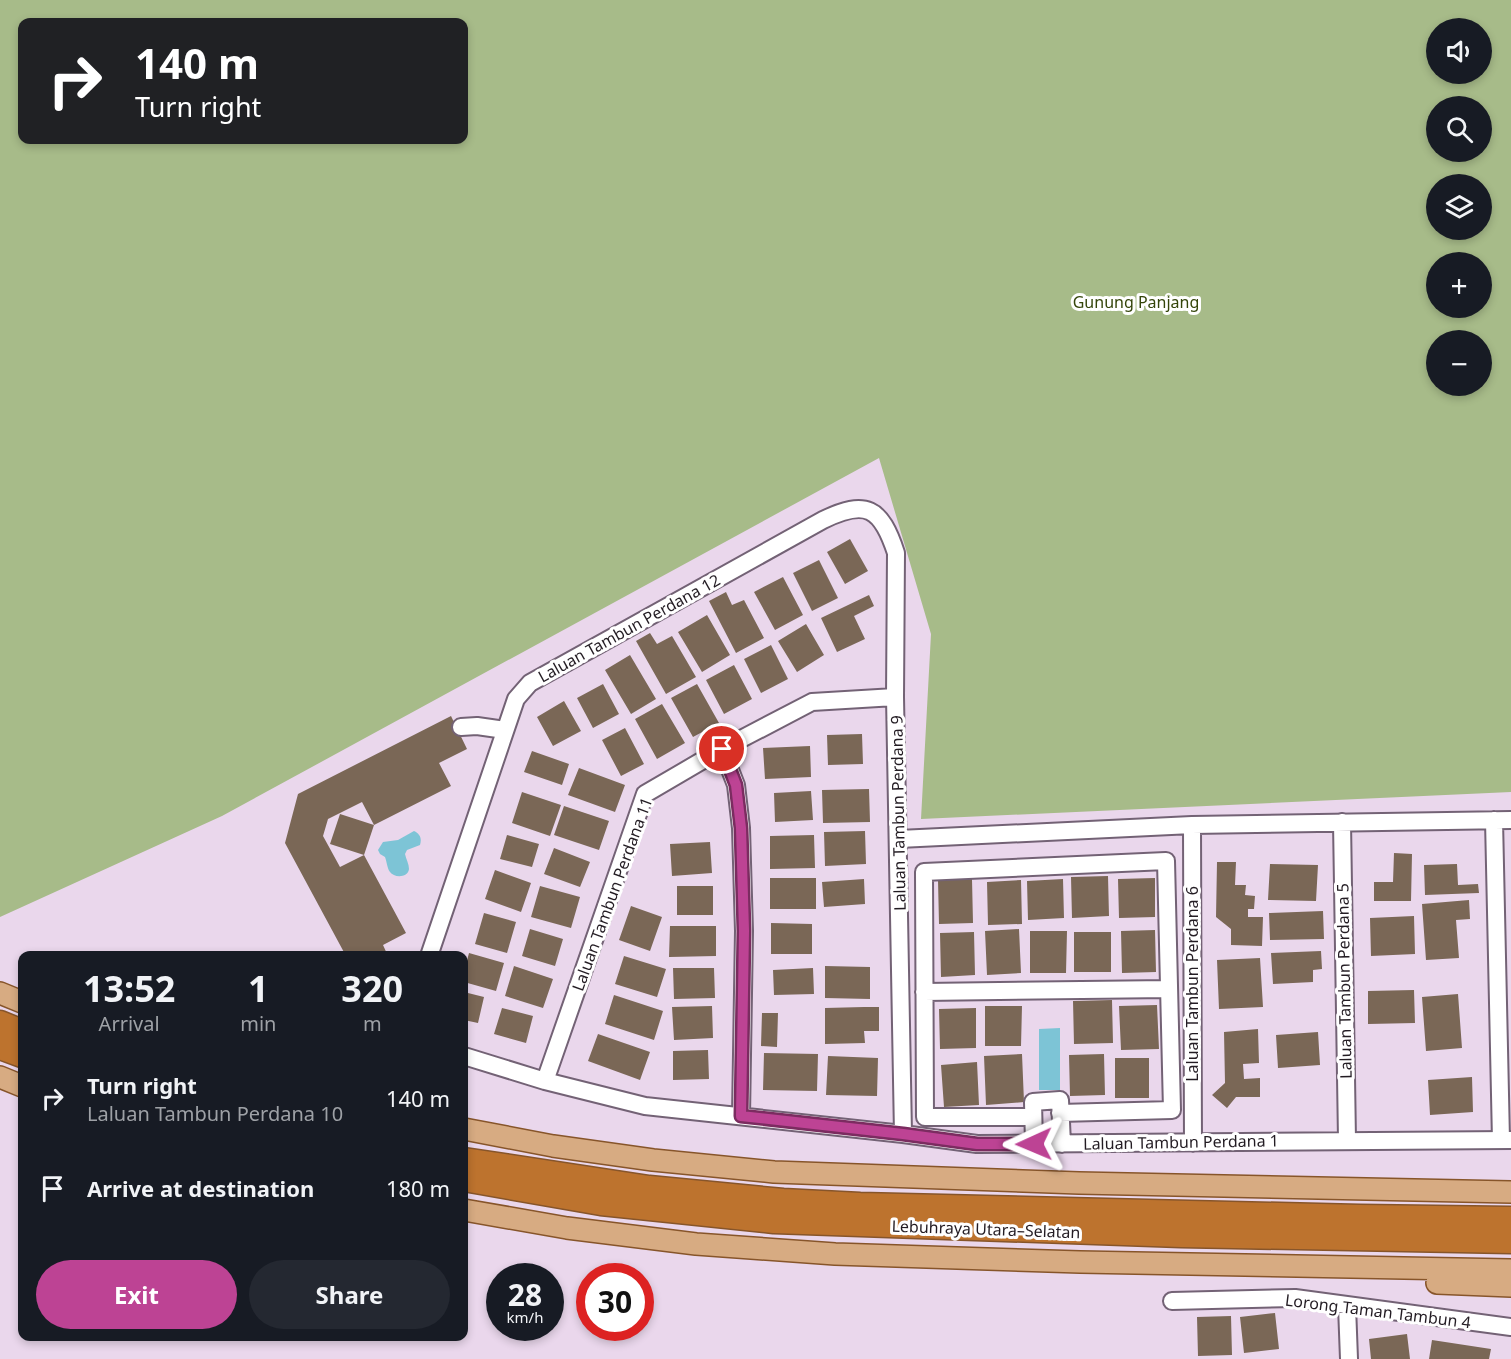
<!DOCTYPE html>
<html lang="en">
<head>
<meta charset="utf-8">
<style>
	:root { --surface:#171b24; --page:#242831; --text:#f1f3f6; --muted:#9ea1a6; --accent:#bd4394 }
	body { margin:0; font-family:"Noto Sans",sans-serif; background:var(--page); color:var(--text); height:100vh; display:flex; flex-direction:column; font-size:22px; white-space:nowrap }
	* { box-sizing:border-box; margin:0 }
	p { font-size:20px; color:var(--muted) }
	.icon { flex:none; width:33px; height:33px; fill:none; stroke:currentColor; stroke-width:2; stroke-linecap:round; stroke-linejoin:round }
	.map { position:relative; flex:1; overflow:hidden }
	.sheet { position:absolute; left:18px; top:951px; width:450px; height:390px; display:flex; flex-direction:column; background:var(--surface); border-radius:12px; box-shadow:0 3px 9px #0003 }
	.sheet>* { flex:none }
	.hud { position:absolute; left:18px; top:18px; width:450px; height:126px; border-radius:12px; box-shadow:0 3px 9px #0003; background:#202124; color:#fff; overflow:hidden }
	.tools { position:absolute; left:1426px; top:18px; display:grid; gap:12px }
	.tools a { display:grid; place-items:center; width:66px; height:66px; border-radius:50%; background:var(--surface); box-shadow:0 3px 9px #0003; font-size:30px }
	.speed { position:absolute; left:486px; top:1263px; display:flex; gap:12px; font-size:30px; font-weight:700; text-align:center }
	.speed>* { display:grid; place-content:center; width:78px; height:78px; border-radius:50%; background:var(--surface); box-shadow:0 3px 9px #0003; line-height:1 }
	.speed small { font-size:15px; font-weight:400 }
	.speed .limit { border:9px solid #d22; background:#fff; color:#111 }
	.pin { position:absolute; display:grid; place-items:center; width:51px; height:51px; color:#fff; margin:-26px; border:3px solid #fff; border-radius:50%; box-shadow:0 2px 6px #0007 }
	.me { position:absolute; width:66px; margin:-33px; rotate:269deg; stroke-linejoin:round; filter:drop-shadow(0 0 4px #0008) }
	.turn { display:flex; align-items:center; gap:21px; height:126px; padding:0 18px; font-size:27px }
	.turn .icon { width:78px; height:78px; stroke-width:2.5 }
	.turn b { display:block; font-size:42px; line-height:51px }
	.eta { display:flex; justify-content:space-evenly; align-items:center; height:102px; text-align:center }
	.eta b { font-size:36px; font-weight:700; line-height:42px }
	.cta { display:flex; gap:12px; margin-top:auto; padding:12px 18px }
	.cta a { flex:1; height:69px; border-radius:36px; background:var(--accent); color:#fff; font-size:24px; font-weight:700; line-height:69px; text-align:center }
	.cta a+a { background:var(--page); color:var(--text) }
	ul { padding:0; list-style:none }
	li { display:flex; align-items:center; gap:18px; height:90px; padding:0 18px }
	li div { flex:1 }
	li b { display:block; font-size:22px }
	li em { font-style:normal }
	.map>svg:first-child { display:block }
	.green { fill:#a7bb89; fill-rule:evenodd }
	.water { fill:#7dc4d6 }
	.building { fill:#7a6756; fill-rule:evenodd }
	.lines { fill:none; stroke-linecap:round; stroke-linejoin:round }
	.minor-casing { stroke:#736275; stroke-width:20 }
	.major-casing { stroke:#87552a; stroke-width:24 }
	.highway-casing { stroke:#87552a; stroke-width:27 }
	.minor { stroke:#fff; stroke-width:16 }
	.major { stroke:#d7ab82; stroke-width:21 }
	.highway { stroke:#bd732e; stroke-width:24 }
	.route-casing { stroke:#7b2c60; stroke-width:15 }
	.route { stroke:#bd4394; stroke-width:10 }
	.labels { text-anchor:middle; stroke-width:6; stroke-linejoin:round; paint-order:stroke }
	.park-label { font-size:16px; fill:#34450a; stroke:#fff }
	.street-label { font-size:16px; fill:#231c23; stroke:#fff }
</style>
</head>
<body>
<div class="map">
<svg width="1511" height="1359" viewBox="0 0 1511 1359">
	<rect width="100%" height="100%" fill="#ead7ec"/>
	<path class="green" d="M0 0H1511V792L921 819 931 634 879 458 222 816 0 917ZM22 22H464V140H22ZM1437 28H1482V74H1437ZM1482 106V152H1437V106ZM1482 184V230H1437V184ZM1437 262H1482V308H1437ZM1437 340H1482V386H1437Z"/>
	<path class="water" d="M414 831C420 834 422 838 420 845L407 850 405 854C406 859 409 864 409 869 408 878 394 878 390 872 387 868 387 862 385 857L380 854 378 850 383 842 398 840Z
		M1060 1028V1090H1039V1029Z"/>
	<path class="building" d="M850 539 868 571 845 584 827 552Z
		M819 560 838 598 812 611 793 573Z
		M783 577 803 615 775 630 754 592Z
		M726 592 732 605 744 600 764 638 736 653 709 601Z
		M869 595 874 606 854 616 865 639 837 652 821 618Z
		M707 615 730 655 702 672 678 632Z
		M806 624 824 655 797 672 778 641Z
		M650 633 657 644 672 636 696 677 666 694 636 641Z
		M771 645 788 679 761 693 744 659Z
		M630 655 656 699 631 714 605 670Z
		M734 665 752 699 724 714 706 680Z
		M603 684 619 714 593 728 577 698Z
		M697 684 719 723 693 737 671 698Z
		M564 701 581 731 553 746 537 717Z
		M662 704 685 743 657 759 635 719Z
		M451 716 467 749 439 763 451 786 374 825 364 855 406 933 383 945 388 956H346L285 843 298 794ZM362 802 374 825 340 814 330 844 364 855 340 867 323 836 328 819Z
		M625 728 644 764 621 776 602 740Z
		M862 734 863 764 828 765 827 735Z
		M810 746 811 777 765 779 763 748Z
		M532 751 569 764 562 785 524 772Z
		M579 768 625 785 615 812 568 795Z
		M869 789 870 822 823 823 822 790Z
		M811 791 813 820 775 822 774 793Z
		M522 792 561 805 550 836 512 823Z
		M564 806 609 821 599 850 554 835Z
		M865 831 866 864 825 866 824 832Z
		M507 835 539 844 532 867 500 859Z
		M814 835 815 868 770 869V836Z
		M710 842 712 873 672 876 670 844Z
		M554 848 590 862 580 887 544 874Z
		M1394 853 1412 854 1411 901H1374V882H1393Z
		M1217 862H1236L1235 885H1246L1245 895 1255 896 1254 909H1248V917H1263L1262 946 1231 945V929L1216 917Z
		M1270 864 1318 865 1316 901 1268 900Z
		M1457 864 1458 885 1478 884 1479 893 1425 895 1424 865Z
		M495 870 531 883 521 912 485 899Z
		M1108 876 1109 916 1072 918 1071 877Z
		M770 878H816V909H770Z
		M1155 878V917L1119 918 1118 879Z
		M864 879 865 904 824 907 822 882Z
		M972 879 973 923 939 924 938 880Z
		M1063 879 1064 918 1028 920 1027 881Z
		M1021 880 1022 924 988 925 987 882Z
		M540 886 580 897 571 928 531 917Z
		M677 886H713V915H677Z
		M1469 900 1470 919 1456 920 1459 958 1426 960 1422 904Z
		M631 906 662 917 650 951 619 940Z
		M1323 911 1324 939 1270 940 1269 913Z
		M484 913 516 922 507 953 475 944Z
		M1414 916 1415 954 1371 956 1370 918Z
		M771 923 812 924V954H771Z
		M670 926H716V956L669 957Z
		M530 929 563 939 555 966 522 956Z
		M1019 929 1021 973 987 975 985 931Z
		M1155 930 1156 972 1122 973 1121 931Z
		M1030 931H1067L1066 973H1030Z
		M974 932 975 975 941 977 940 933Z
		M1074 932H1111V972H1074Z
		M1321 951 1322 969 1313 970V982L1273 984 1271 953Z
		M469 953 504 963 496 991 464 982V972Z
		M624 956 666 969 657 997 615 984Z
		M1260 958 1263 1007 1219 1009 1217 960Z
		M514 966 553 979 543 1008 505 996Z
		M825 966 870 967V999L825 998Z
		M673 968H714L715 998 674 999Z
		M813 968 814 994 774 995 773 970Z
		M1414 990 1415 1023 1368 1024V991Z
		M464 992 484 997 478 1023 464 1020Z
		M1458 994 1462 1048 1426 1051 1422 997Z
		M614 995 663 1011 654 1040 605 1024Z
		M1112 1000 1113 1043 1074 1044 1073 1001Z
		M1157 1005 1159 1049 1121 1050 1119 1006Z
		M712 1006 713 1038 674 1040 672 1007Z
		M985 1006H1022L1021 1046H985Z
		M864 1007H879V1031H864L865 1043 825 1044V1008Z
		M502 1008 533 1016 526 1043 494 1034Z
		M976 1008V1048L940 1049 939 1009Z
		M762 1013H778L777 1047 761 1046Z
		M1258 1029 1259 1063 1243 1064 1244 1079 1260 1078V1097H1236L1227 1108 1212 1095 1225 1083 1224 1032Z
		M1318 1032 1320 1065 1278 1068 1276 1035Z
		M598 1034 650 1052 640 1080 588 1061Z
		M708 1050 709 1079 673 1080V1051Z
		M764 1053 818 1054 817 1091 763 1090Z
		M1022 1054 1024 1102 986 1105 984 1056Z
		M1104 1054 1105 1095 1070 1096 1069 1055Z
		M828 1056 878 1058 877 1096 826 1095Z
		M1115 1058H1149V1098H1115Z
		M977 1062 979 1105 944 1107 941 1065Z
		M1472 1077 1473 1112 1430 1115 1428 1080Z
		M1275 1313 1279 1349 1244 1353 1240 1317Z
		M1231 1316 1232 1355 1198 1356 1197 1317Z
		M1407 1334 1410 1359H1371L1369 1339Z
		M1432 1340 1491 1349 1489 1359H1429Z"/>
	<g class="lines">
		<g class="minor-casing">
			<path id="minor" d="M461 727 477 726 505 730
				M722 749 736 785 741 828 744 931 741 1116
				M1494 820 1501 1140
				M1342 822 1347 1140
				M1192 825 1193 1143
				M899 839 1192 825 1511 820
				M429 956 516 699 530 683 823 520C866 499 881 507 896 553L895 697 903 1134
				M924 992 1169 989
				M464 1056 545 1081 645 1106 903 1134 977 1144 1511 1140
				M545 1081 645 794 722 749 812 702 895 697
				M1033 1117H925L924 872 1166 861 1172 1110 1060 1113
				M1034 1144 1033 1102 1060 1100 1062 1144
				M1172 1301 1295 1298 1511 1327
				M1347 1306 1349 1359"/>
		</g>
		<g class="major-casing">
			<path id="major" d="M0 993 22 1002
				M0 1077 22 1086
				M464 1129 553 1146 653 1160 774 1172 1079 1183 1511 1192
				M464 1210 567 1228 696 1244 835 1254 1080 1262 1511 1270
				M1437 1283 1511 1286"/>
		</g>
		<g class="highway-casing">
			<path id="highway" d="M0 1023 22 1032
				M0 1047 22 1055
				M464 1160 649 1188 783 1201 860 1205 1360 1217 1511 1219
				M464 1179 601 1203 774 1221 1181 1235 1511 1241"/>
		</g>
		<use href="#minor" class="minor"/>
		<use href="#major" class="major"/>
		<use href="#highway" class="highway"/>
	</g>
	<g class="lines">
		<g class="route-casing">
			<path id="route" d="M722 749 736 785 741 828 744 931 741 1116 903 1134 977 1144H1034"/>
		</g>
		<use href="#route" class="route"/>
	</g>
	<g class="labels">
		<g class="park-label">
			<text x="1136" y="308">Gunung Panjang</text>
		</g>
		<g class="street-label">
			<text transform="translate(629 628) rotate(-29)" y="6">Laluan Tambun Perdana 12</text>
			<text transform="translate(898 813) rotate(-91)" y="6">Laluan Tambun Perdana 9</text>
			<text transform="translate(612 894) rotate(-70)" y="6">Laluan Tambun Perdana 11</text>
			<text transform="translate(1344 981) rotate(-91)" y="6">Laluan Tambun Perdana 5</text>
			<text transform="translate(1192 984) rotate(-90)" y="6">Laluan Tambun Perdana 6</text>
			<text transform="translate(1181 1142) rotate(-1)" y="6">Laluan Tambun Perdana 1</text>
			<text transform="translate(986 1229) rotate(2)" y="6">Lebuhraya Utara–Selatan</text>
			<text transform="translate(1378 1311) rotate(7)" y="6">Lorong Taman Tambun 4</text>
		</g>
	</g>
</svg>
<div class="tools">
<a><svg class="icon" aria-label="sound" viewBox="0 0 24 24"><path d="M4 9h4l5-4v14l-5-4H4zM17 9q2 3 0 6"/></svg></a>
<a><svg class="icon" aria-label="search" viewBox="0 0 24 24"><circle cx="10" cy="10" r="6"/><path d="M15 15l6 6"/></svg></a>
<a><svg class="icon" aria-label="layers" viewBox="0 0 24 24"><path d="M12 4l9 5-9 5-9-5zM3 14l9 5 9-5"/></svg></a>
<a>+</a>
<a>−</a>
</div>
<div class="speed"><div>28<small>km/h</small></div><div class="limit">30</div></div>
<div class="pin" style="left:722px;top:749px;background:#d93025"><svg class="icon" aria-label="arrive" viewBox="0 0 24 24"><path d="M6 21V4h12l-3 4 3 4H6"/></svg></div>
<svg class="me" style="left:1034px;top:1144px" viewBox="-20 -20 40 40"><path d="M0-17L14 15 0 8-14 15z" fill="#bd4394" stroke="#fff" stroke-width="4"/></svg>
<div class="hud">
<div class="turn"><svg class="icon" aria-label="right" viewBox="0 0 24 24"><path d="M7 20v-9h11M14 6l5 5-5 5"/></svg><div><b>140 m</b>Turn right</div></div>
</div>
<section class="sheet">
<div class="eta">
<div><b>13:52</b><p>Arrival</p></div>
<div><b>1</b><p>min</p></div>
<div><b>320</b><p>m</p></div>
</div>
<ul>
<li><svg class="icon" aria-label="right" viewBox="0 0 24 24"><path d="M7 20v-9h11M14 6l5 5-5 5"/></svg><div><b>Turn right</b><p>Laluan Tambun Perdana 10</p></div><em>140 m</em></li>
<li><svg class="icon" aria-label="arrive" viewBox="0 0 24 24"><path d="M6 21V4h12l-3 4 3 4H6"/></svg><div><b>Arrive at destination</b></div><em>180 m</em></li>
</ul>
<div class="cta"><a>Exit</a><a>Share</a></div>
</section>
</div>
</body>
</html>
